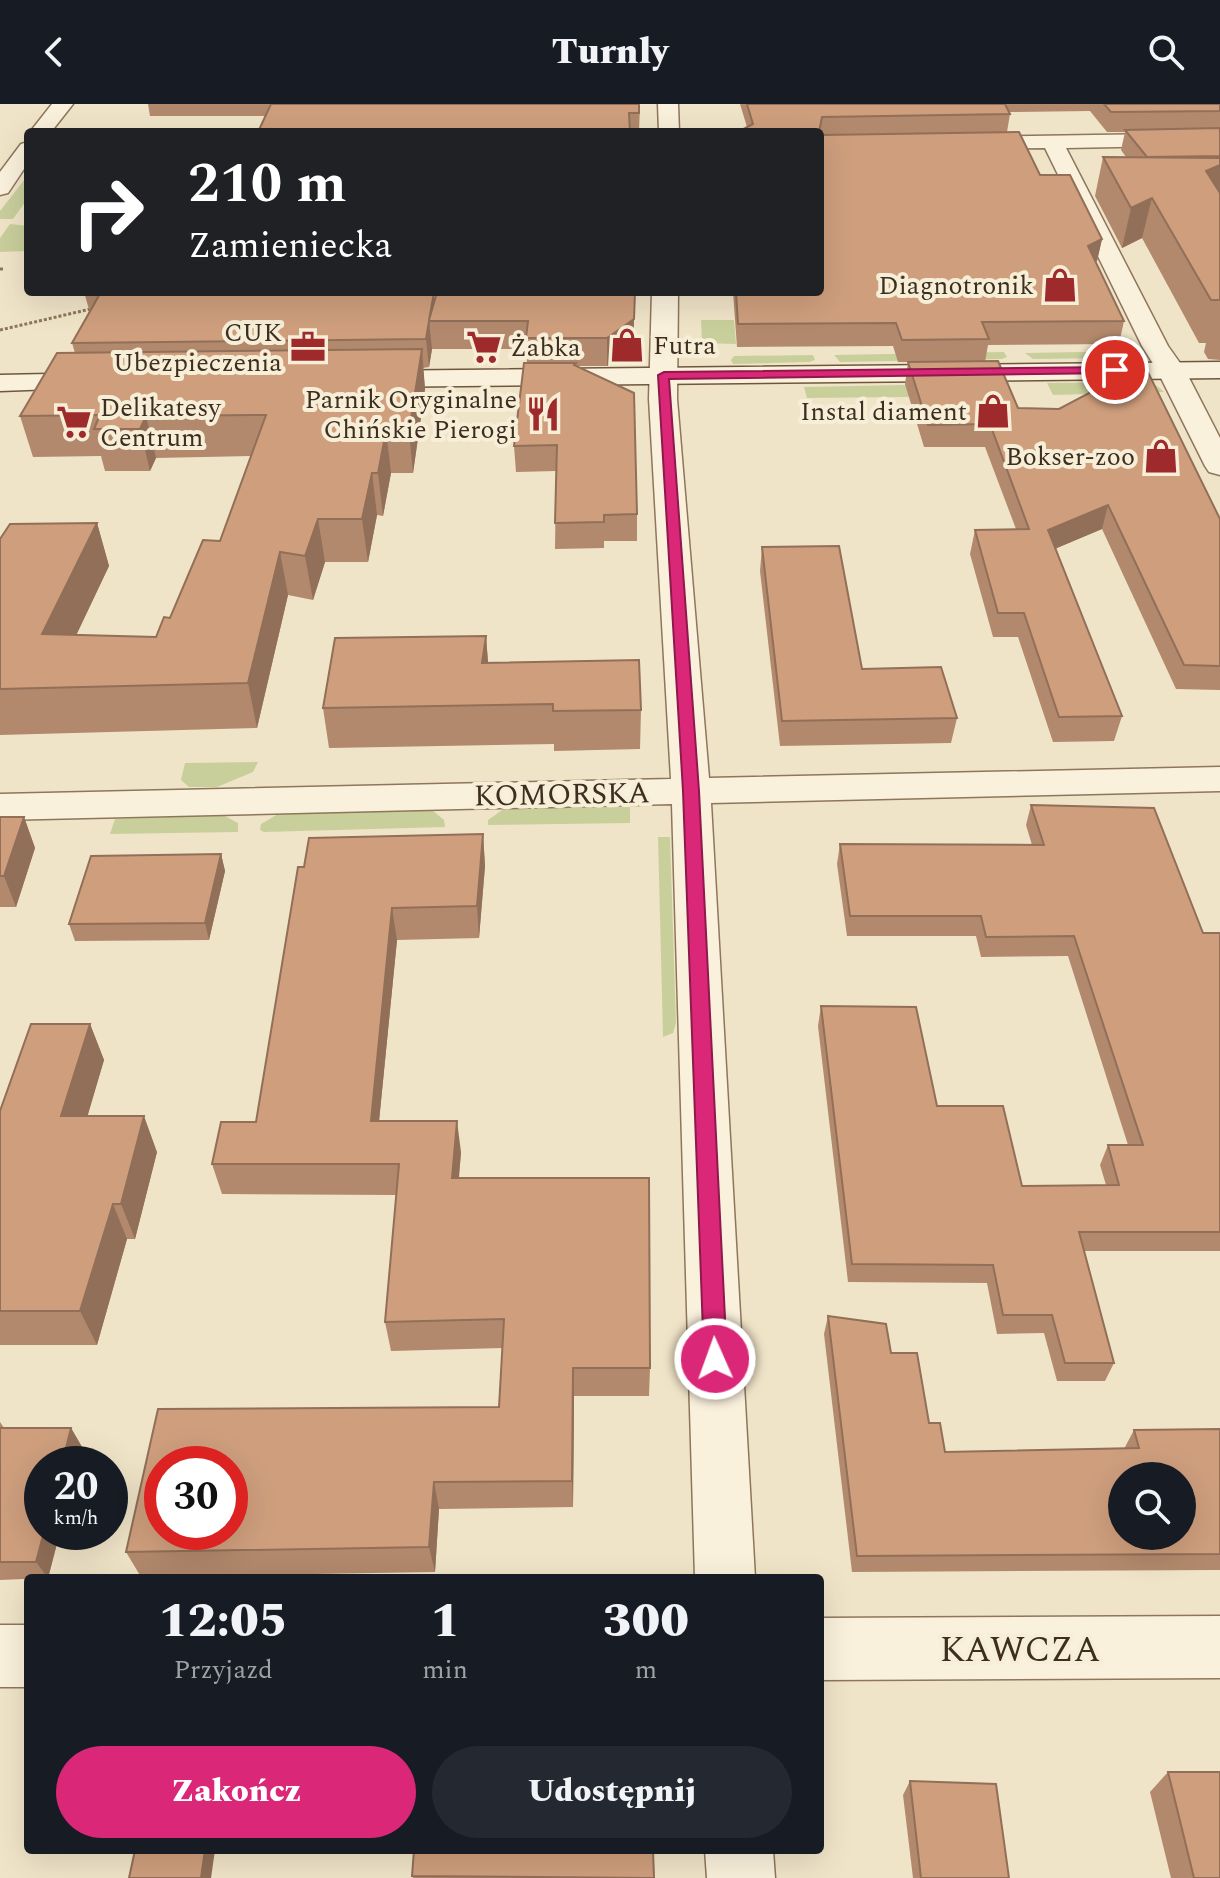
<!DOCTYPE html>
<html lang="pl">
<head>
<meta charset="utf-8">
<style>
	:root { --surface:#171b24; --page:#242831; --text:#f1f3f6; --muted:#9ea1a6; --accent:#db2777 }
	body { margin:0; font-family:Spectral,serif; background:var(--page); color:var(--text); height:100vh; display:flex; flex-direction:column; font-size:30px; white-space:nowrap }
	* { box-sizing:border-box; margin:0 }
	p { font-size:26px; color:var(--muted) }
	.icon { flex:none; width:44px; height:44px; fill:none; stroke:currentColor; stroke-width:2; stroke-linecap:round; stroke-linejoin:round }
	.map { position:relative; flex:1; overflow:hidden }
	.drawer { position:absolute; left:24px; top:1470px; width:800px; height:280px; display:flex; flex-direction:column; background:var(--surface); border-radius:8px; box-shadow:0 8px 32px #0002 }
	.drawer>* { flex:none }
	.banner { position:absolute; left:24px; top:24px; width:800px; height:168px; border-radius:8px; box-shadow:0 8px 32px #0002; background:#202124; color:#fff; overflow:hidden }
	.tools { position:absolute; left:1108px; top:1358px; display:grid; gap:16px }
	.tools a { display:grid; place-items:center; width:88px; height:88px; border-radius:50%; background:var(--surface); box-shadow:0 8px 32px #0002; font-size:40px }
	.speed { position:absolute; left:24px; top:1342px; display:flex; gap:16px; font-size:40px; font-weight:700; text-align:center }
	.speed>* { display:grid; place-content:center; width:104px; height:104px; border-radius:50%; background:var(--surface); box-shadow:0 8px 32px #0002; line-height:1 }
	.speed small { font-size:20px; font-weight:400 }
	.speed .limit { border:12px solid #d22; background:#fff; color:#111 }
	.pin { position:absolute; display:grid; place-items:center; width:68px; height:68px; color:#fff; margin:-34px; border:4px solid #fff; border-radius:50%; box-shadow:0 2px 8px #0007 }
	.me { position:absolute; width:88px; margin:-44px; rotate:358deg; stroke-linejoin:round; filter:drop-shadow(0 0 6px #0008) }
	.turn { display:flex; align-items:center; gap:28px; height:168px; padding:0 32px; font-size:36px }
	.turn .icon { width:104px; height:104px; stroke-width:2.5 }
	.turn b { display:block; font-size:56px; line-height:68px }
	.eta { display:flex; justify-content:space-evenly; align-items:center; height:136px; text-align:center }
	.eta b { font-size:48px; font-weight:800; line-height:56px }
	.action { display:flex; gap:16px; margin-top:auto; padding:16px 32px }
	.action a { flex:1; height:92px; border-radius:48px; background:var(--accent); color:#fff; font-size:32px; font-weight:800; line-height:92px; text-align:center }
	.action a+a { background:var(--page); color:var(--text) }
	header { display:flex; justify-content:space-between; align-items:center; height:104px; padding:0 32px; background:var(--surface); font-size:36px; font-weight:800 }
	.map>svg:first-child { display:block }
	.green { fill:#c9cf9b }
	.lines { fill:none; stroke-linecap:round; stroke-linejoin:round }
	.street-casing { stroke:#8d765c; stroke-width:3 }
	.secondary-casing { stroke:#6f573f; stroke-width:3 }
	.path { stroke:#8d765c; stroke-width:3; stroke-dasharray:3 2; stroke-linecap:butt }
	.street { fill:#faf1dc; fill-rule:evenodd }
	.secondary { fill:#faf1dc; fill-rule:evenodd }
	.wall { fill:#b2896c }
	.shaded-wall { fill:#916f58 }
	.building { fill:#cf9f7d; stroke:#916f58; stroke-width:2; fill-rule:evenodd }
	.route { fill:#db2777; stroke:#8e194d; stroke-width:2 }
	.labels { text-anchor:middle; stroke-width:8; stroke-linejoin:round; paint-order:stroke }
	.far-poi-label { font-size:26px; fill:#3d2e20; stroke:#f7eed8; text-anchor:end }
	.street-label { font-size:30px; fill:#3d2e20; stroke:#f7eed8 }
	.near-street-label { font-size:36px; fill:#3d2e20; stroke:#f7eed8 }
</style>
</head>
<body>
<header><svg class="icon" aria-label="back" viewBox="0 0 24 24"><path d="M15 5l-7 7 7 7"/></svg>Turnly<svg class="icon" aria-label="search" viewBox="0 0 24 24"><circle cx="10" cy="10" r="6"/><path d="M15 15l6 6"/></svg></header>
<div class="map">
<svg width="1220" height="1774" viewBox="0 0 1220 1774">
	<rect width="100%" height="100%" fill="#f0e4c8"/>
	<path class="green" d="M28 71V94L13 115H0V107Z
		M10 120 28 122V147L0 148V134Z
		M701 216H734L736 240 702 239Z
		M1139 247 1119 254 1033 255 1025 249Z
		M1004 248 1007 253 1002 255 840 258 834 251Z
		M813 251 815 256 809 258 733 260 731 256 734 252Z
		M1144 278 1157 282 1164 288 1053 291 1047 279Z
		M999 279 1004 292 807 294 804 283Z
		M258 658 253 668 217 683H189L181 676 185 659Z
		M630 703V719L488 721V716L505 704Z
		M432 706 444 716 445 723 264 728 260 726 261 720 278 710Z
		M223 711 238 719V728L110 730 115 715Z
		M658 733H670L676 919 673 929 663 933Z"/>
	<g class="lines">
		<g class="street-casing">
			<path id="street" d="M52 0H73L51 28H30Z
				M658 0H678L679 28H659Z
				M1220 29V41L1066 44 1168 242 1185 266 1220 334V371L1209 368 1205 362 1157 266 1142 242 1045 44 966 45 956 39 966 33Z
				M28 38V59L8 89 0 91V68L21 40Z
				M652 188H678L677 295 709 674 1220 663V687L711 699 755 1474H695L672 700 0 716V690L671 675 649 295Z
				M1220 1512V1574L820 1576V1514Z
				M0 1521H28V1583H0Z
				M705 1746H773L775 1774H707Z"/>
		</g>
		<g class="secondary-casing">
			<path id="secondary" d="M1220 258V274L366 283 356 281 352 275 356 269 366 267Z
				M98 269 108 271 112 277 108 283 0 287V271Z"/>
		</g>
		<path class="path" d="M0 165H4
			M0 226 95 204"/>
		<use href="#street" class="street"/>
		<use href="#secondary" class="secondary"/>
	</g>
	<path class="wall" d="M148 0H640L639 28H258L265 12H150Z
		M740 0H1220V256L1208 255 1204 248 1206 239H1199L1142 134 1122 144 1095 92 1103 53H1126L1121 46 1125 28H1107L1090 7 1009 8 1010 10 1007 28 1040 71 1102 135 1097 157 1095 158 1124 217 1119 240 988 241 985 258H898L893 242 737 243 733 188H820L747 23Z
		M84 188 434 189V197L635 188 633 242 607 262H576L637 410V437H604V444L555 445 556 367 516 368 514 342 527 259 526 245H432L429 263 423 264 425 285 413 369H391L383 412 377 411 368 458H325L313 496 288 491 257 624 0 631V435L97 419 109 462 76 531 156 533 170 514 220 437 251 352 156 354 150 367H105L101 352 33 353 20 312 75 249 72 239 90 209Z
		M908 258 1018 304 1220 415V586L1176 585 1102 425 1056 444 1122 612 1114 637 1053 638 1018 533H993L970 450 975 426 1016 425 985 343H924L905 280Z
		M762 443 862 565 957 614 951 639 780 642 760 467Z
		M486 532 488 559 641 606 640 645 554 647V640L329 644 323 604Z
		M1031 701 1203 829H1220V1147H1084L1114 1259 1105 1277H1057L1044 1229 997 1230 987 1179 848 1178 818 922 821 902 937 1002 1022 1082 1106 1081 1100 1061 1108 1041H1128L1068 852 981 853 976 832H847L837 760 840 740 1032 741 1026 721Z
		M0 713H24L35 744 16 803H0Z
		M483 730 485 762 479 834 397 836 379 1017 461 1048 459 1074 650 1264 649 1292H574L573 1403 439 1405 435 1468 141 1473 126 1448 499 1303 503 1244 391 1247 385 1218 396 1091 222 1090 212 1060 256 1018 304 763Z
		M221 750 225 767 209 836 75 837 69 820Z
		M90 920 104 956 87 1012 157 1048 135 1135H127L97 1241H0V1007Z
		M828 1212 891 1249 945 1348 1125 1345V1343L1134 1326 1220 1325V1466L852 1468 824 1230Z
		M0 1318 4 1324H71L82 1343 42 1428H60L48 1474 0 1476Z
		M1168 1668 1220 1774H1171L1150 1688Z
		M910 1677 1009 1774H913L903 1691Z
		M412 1772 654 1774H413Z"/>
	<path class="shaded-wall" d="M1220 61V94L1206 67Z
		M1152 94 1142 134 1122 144 1131 104Z
		M1102 135 1097 157 1083 164 1088 142Z
		M635 188 633 242 607 262V234Z
		M429 217 432 245 429 263 426 235Z
		M422 245 425 285 413 369 409 327Z
		M146 312 156 354 150 367 140 325Z
		M386 327 391 369 383 412 378 369Z
		M372 369 377 411 368 458 362 415Z
		M1108 401 1102 425 1043 450 1048 426Z
		M318 415 325 458 313 496 305 452Z
		M97 419 109 462 56 574 42 530Z
		M280 448 288 491 257 624 248 579Z
		M486 532 489 571 482 559Z
		M24 713 35 744 16 803 4 772Z
		M483 730 485 762 479 834 477 802Z
		M221 750 225 767 209 836 205 819Z
		M392 804 397 836 376 1048 371 1017Z
		M90 920 104 956 77 1048 61 1012Z
		M144 1012 157 1048 135 1135 121 1100Z
		M457 1017 461 1048 456 1104 452 1074Z
		M113 1100 127 1135 97 1241 80 1207Z
		M573 1264 574 1292 573 1403 572 1377Z
		M71 1324 82 1343 77 1360H62Z
		M434 1378 439 1405 435 1468 429 1443Z
		M44 1428H60L48 1474 36 1458Z
		M205 1746H215L211 1774H201Z"/>
	<path class="building" d="M271 0H639V9H629L630 28H258Z
		M747 0H1005L1010 10 822 13 819 28H738L753 20Z
		M1104 0H1220V7L1111 8Z
		M1220 24V52L1147 53 1125 26Z
		M1019 28 1040 71H1070L1102 135 1088 142 1124 217 982 218 989 235 902 236 896 219 738 220 736 188H820V29L822 31Z
		M1103 53 1220 54V61L1206 67 1220 89V196H1211L1152 94 1131 104Z
		M101 188H339V190L434 189 429 216 437 188H635L634 215 607 234H526L528 217H429L426 235 72 239Z
		M422 245 409 327H386L378 369H372L362 415H318L305 452 280 448 248 579 0 585V435L10 420 97 419 42 530 156 533 164 513 170 514 203 436 220 437 266 311 146 312 140 325H94L100 311 20 312 57 249Z
		M998 257 1018 304 1059 305 1144 260 1220 415V562L1184 561 1108 401 1048 426 1122 612 1059 613 1024 509H998L975 426 1029 425 990 320 928 321 908 258Z
		M524 259H576L574 261 634 289 637 410 604 411V418L555 419 557 341 514 342Z
		M839 442 862 565 941 563 957 614 782 617 762 443Z
		M486 532 482 559 639 556 641 606 553 607V600L323 604 335 534Z
		M1031 701 1154 704 1203 829H1220V1128H1079L1114 1259H1065L1052 1211H1003L993 1161 852 1160 821 902 916 903 937 1002H1003L1022 1082 1119 1081 1108 1041H1143L1074 832 986 833 981 812H850L840 740 1044 741Z
		M0 713H24L4 772H0Z
		M483 730 477 802 392 804 371 1017H457L452 1074H649L650 1264H573L572 1377 434 1378 429 1443 126 1448 158 1305 499 1303 504 1215 385 1218 399 1060H212L221 1018H256L298 763H304L309 734ZM162 1360H230V1428H162Z
		M221 750 205 819 69 820 91 752Z
		M31 920H90L61 1012H144L121 1100H113L80 1207H0V1007Z
		M828 1212 886 1220 891 1249H917L929 1319H940L945 1348 1139 1344 1134 1326 1220 1325V1450L857 1452ZM1122 1372H1182V1432H1122Z
		M0 1324H71L62 1360H42V1428H44L36 1458H0Z
		M1168 1668H1220V1774H1194Z
		M910 1677 996 1680 1009 1774H921Z
		M135 1746H205L201 1774H129Z
		M414 1746H653L654 1774 412 1772Z"/>
	<path class="route" d="M1115 263 1119 264V269L669 275 699 687 727 1255 723 1262 715 1265 708 1262 704 1255 683 687 658 271 664 268Z"/>
	<defs>
		<g id="shop-bare" transform="scale(2.76)"><path d="M-5-2.5h2.3a2.7 3.5 0 0 1 5.4 0H5L5.5 6h-11ZM-1.5-2.5h3a1.5 2.3 0 0 0-3 0Z" fill="#9e2a2b" stroke="#f7eed8" stroke-width="2.5" paint-order="stroke"/></g>
		<g id="office-bare" transform="scale(2.76)"><path d="M-6-3h4V-5.5h4V-3h4V5H-6ZM-1-4.5V-3h2v-1.5ZM-6 0V1H6V0Z" fill="#9e2a2b" stroke="#f7eed8" stroke-width="2.5" paint-order="stroke"/></g>
		<g id="supermarket-bare" transform="scale(2.76)"><path d="M-6-5.5h2.5l.6 2H6L4.5 2H-2.5L-4.4-4H-6ZM-1.5 3.2a1.3 1.3 0 1 0 .1 0ZM3 3.2a1.3 1.3 0 1 0 .1 0Z" fill="#9e2a2b" stroke="#f7eed8" stroke-width="2.5" paint-order="stroke"/></g>
		<g id="restaurant-bare" transform="scale(2.76)"><path d="M-5-6h1v4h1v-4h1v4h1v-4h1v5L-1.5 .5V6h-2V.5L-5-1ZM5-6V6H3V1.5H1.5Q1.5-4 5-6Z" fill="#9e2a2b" stroke="#f7eed8" stroke-width="2.5" paint-order="stroke"/></g>
	</defs>
	<g fill-rule="evenodd">
		<use href="#shop-bare" x="1060" y="181"/>
		<use href="#shop-bare" x="627" y="241"/>
		<use href="#office-bare" x="308" y="243"/>
		<use href="#supermarket-bare" x="484" y="243"/>
		<use href="#shop-bare" x="993" y="307"/>
		<use href="#restaurant-bare" x="543" y="310"/>
		<use href="#supermarket-bare" x="74" y="318"/>
		<use href="#shop-bare" x="1161" y="352"/>
	</g>
	<g class="labels">
		<g class="far-poi-label">
			<text x="1034" y="190">Diagnotronik</text>
			<text x="282" y="237">CUK<tspan x="282" dy="30">Ubezpieczenia</tspan></text>
			<text x="653" y="250" text-anchor="start">Futra</text>
			<text x="510" y="252" text-anchor="start">Żabka</text>
			<text x="517" y="304">Parnik Oryginalne<tspan x="517" dy="30">Chińskie Pierogi</tspan></text>
			<text x="100" y="312" text-anchor="start">Delikatesy<tspan x="100" dy="30">Centrum</tspan></text>
			<text x="967" y="316">Instal diament</text>
			<text x="1135" y="361">Bokser-zoo</text>
		</g>
		<g class="street-label">
			<text transform="translate(562 690) rotate(-1)" y="10">KOMORSKA</text>
		</g>
		<g class="near-street-label">
			<text x="1020" y="1557">KAWCZA</text>
		</g>
	</g>
</svg>
<div class="tools">
<a><svg class="icon" aria-label="search" viewBox="0 0 24 24"><circle cx="10" cy="10" r="6"/><path d="M15 15l6 6"/></svg></a>
</div>
<div class="speed"><div>20<small>km/h</small></div><div class="limit">30</div></div>
<div class="pin" style="left:1115px;top:266px;background:#d93025"><svg class="icon" aria-label="arrive" viewBox="0 0 24 24"><path d="M6 21V4h12l-3 4 3 4H6"/></svg></div>
<svg class="me" style="left:715px;top:1255px" viewBox="-20 -20 40 40"><circle r="17" fill="#db2777" stroke="#fff" stroke-width="3"/><path d="M0-11L8 9 0 5-8 9z" fill="#fff"/></svg>
<div class="banner">
<div class="turn"><svg class="icon" aria-label="right" viewBox="0 0 24 24"><path d="M7 20v-9h11M14 6l5 5-5 5"/></svg><div><b>210 m</b>Zamieniecka</div></div>
</div>
<section class="drawer">
<div class="eta">
<div><b>12:05</b><p>Przyjazd</p></div>
<div><b>1</b><p>min</p></div>
<div><b>300</b><p>m</p></div>
</div>
<div class="action"><a>Zakończ</a><a>Udostępnij</a></div>
</section>
</div>
</body>
</html>
